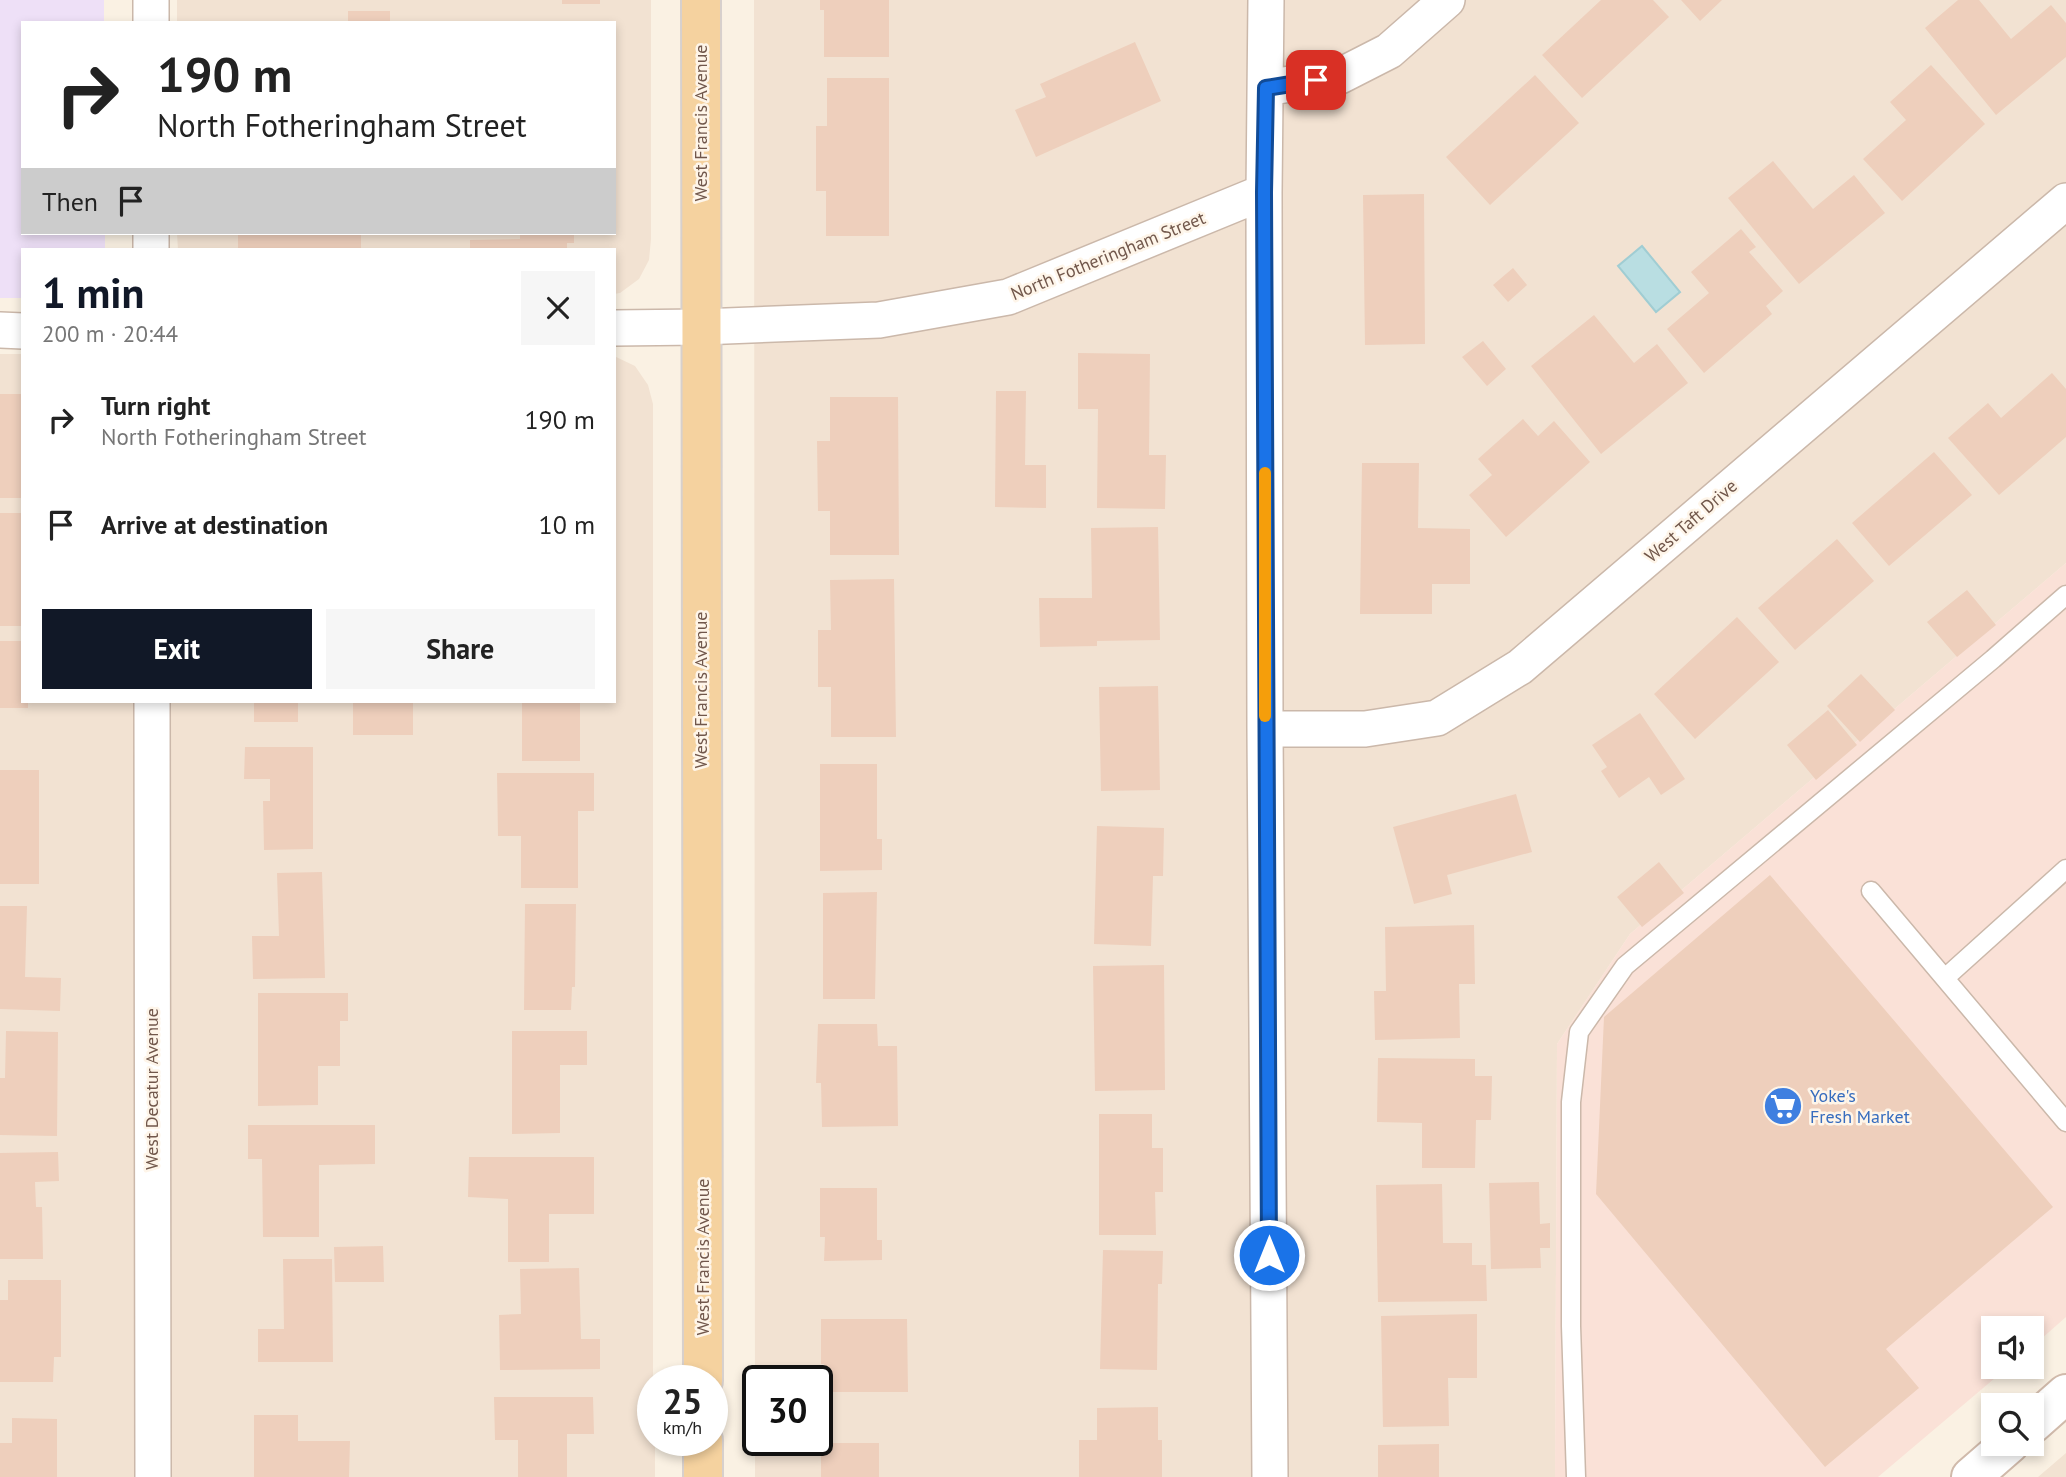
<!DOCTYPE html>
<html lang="en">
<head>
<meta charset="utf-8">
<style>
	:root { --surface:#fff; --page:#f6f6f6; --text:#222; --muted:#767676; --accent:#111827 }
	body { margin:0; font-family:"PT Sans",sans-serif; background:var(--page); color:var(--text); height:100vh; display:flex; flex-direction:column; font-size:26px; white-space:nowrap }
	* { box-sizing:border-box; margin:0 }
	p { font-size:23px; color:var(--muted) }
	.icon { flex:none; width:38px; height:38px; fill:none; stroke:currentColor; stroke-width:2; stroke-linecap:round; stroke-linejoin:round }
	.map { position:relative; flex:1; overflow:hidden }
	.drawer { position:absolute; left:21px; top:248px; width:595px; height:455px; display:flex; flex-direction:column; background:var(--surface); border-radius:0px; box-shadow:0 4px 10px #0003 }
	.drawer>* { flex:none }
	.hud { position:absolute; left:21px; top:21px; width:595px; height:214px; border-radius:0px; box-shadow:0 4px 10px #0003; background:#fff; color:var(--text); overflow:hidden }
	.controls { position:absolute; left:1981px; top:1316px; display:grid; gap:14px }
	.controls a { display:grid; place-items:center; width:63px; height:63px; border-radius:0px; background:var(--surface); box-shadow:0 4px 10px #0003; font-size:35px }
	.speed { position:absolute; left:637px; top:1365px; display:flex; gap:14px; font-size:35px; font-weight:700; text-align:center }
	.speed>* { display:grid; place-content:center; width:91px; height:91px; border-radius:50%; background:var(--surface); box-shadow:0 4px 10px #0003; line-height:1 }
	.speed small { font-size:18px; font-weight:400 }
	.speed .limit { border:4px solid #111; border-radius:10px; background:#fff; color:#111 }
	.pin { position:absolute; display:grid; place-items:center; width:60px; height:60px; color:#fff; margin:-30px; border-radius:14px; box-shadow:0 4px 10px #0006 }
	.me { position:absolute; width:77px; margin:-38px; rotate:0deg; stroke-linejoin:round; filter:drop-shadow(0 0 5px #0008) }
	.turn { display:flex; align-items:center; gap:24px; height:147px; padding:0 21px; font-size:32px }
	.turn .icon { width:91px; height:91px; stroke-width:2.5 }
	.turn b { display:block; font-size:49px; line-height:60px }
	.then { display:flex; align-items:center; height:66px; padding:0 21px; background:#0003; gap:14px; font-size:26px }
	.round { display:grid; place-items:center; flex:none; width:74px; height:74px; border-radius:0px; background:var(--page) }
	.summary { display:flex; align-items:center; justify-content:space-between; height:119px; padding:0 21px }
	h1 { font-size:42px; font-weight:700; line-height:52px; color:var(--accent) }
	.primary-button { display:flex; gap:14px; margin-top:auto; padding:14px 21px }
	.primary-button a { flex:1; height:80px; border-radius:0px; background:var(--accent); color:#fff; font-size:28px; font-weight:700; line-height:80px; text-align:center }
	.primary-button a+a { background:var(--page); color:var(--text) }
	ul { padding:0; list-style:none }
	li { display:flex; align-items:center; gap:21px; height:105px; padding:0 21px }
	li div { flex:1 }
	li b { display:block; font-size:26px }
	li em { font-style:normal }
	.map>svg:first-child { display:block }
	.residential { fill:#f2e2d2; fill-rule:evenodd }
	.commercial { fill:#fae1d7 }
	.education { fill:#eee0f7 }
	.water { fill:#b9dee2; stroke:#a0cdd3; stroke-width:2 }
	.building { fill:#eecfbc }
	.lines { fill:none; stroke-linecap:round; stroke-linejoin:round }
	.lane-casing { stroke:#cbb8aa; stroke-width:21 }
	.street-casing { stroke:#cbb8aa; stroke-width:38 }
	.secondary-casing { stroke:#d0baab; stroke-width:42 }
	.primary-casing { stroke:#d7d0cd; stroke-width:42 }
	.lane { stroke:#fff; stroke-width:18 }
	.street { stroke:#fff; stroke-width:35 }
	.secondary { stroke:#fff; stroke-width:38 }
	.primary { stroke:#f5d29f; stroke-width:38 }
	.route-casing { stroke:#114b97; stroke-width:18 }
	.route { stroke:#1a73e8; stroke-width:12 }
	.slow { stroke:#f59e0b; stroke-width:12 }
	.labels { text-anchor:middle; stroke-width:5; stroke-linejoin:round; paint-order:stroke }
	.street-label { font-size:18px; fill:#71574b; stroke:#fef5e9 }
	.shop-label { font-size:18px; fill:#366cbe; stroke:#fef5e9; text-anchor:start }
</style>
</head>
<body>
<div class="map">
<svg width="2066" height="1477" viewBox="0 0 2066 1477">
	<rect width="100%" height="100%" fill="#faf1e3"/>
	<path class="residential" d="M177 0H651V239L649 260 639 279 620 293 614 294V250H178L177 233H614V23H177Z
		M754 0H2066V563L1630 934 1557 1044 1555 1477H755ZM758 1381H817V1440H758Z
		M0 354H23V702H614V356L635 366 648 385 653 404V1440H655V1477H0Z
		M2066 1453V1477H2038Z"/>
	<path class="commercial" d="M2066 563V1317L2032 1347V1328H1993V1367H2008L1878 1477H1555L1557 1044 1630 934Z"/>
	<path class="education" d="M0 0H104V23H23V233H105V250H23V298H0Z"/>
	<path class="water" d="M1642 246 1680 292 1656 312 1618 266Z"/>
	<path class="building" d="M562 0H600V4H562Z
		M820 0H889V57H824V10H820Z
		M1601 0H1653L1669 17 1582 98 1542 55Z
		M1681 0H1722L1700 21Z
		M1958 0H1979L2011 39 2051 5 2066 23V57L1996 115 1925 28Z
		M348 11H390V23H348Z
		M1135 42 1161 101 1036 157 1015 110 1046 97 1040 84Z
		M1931 65 1985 124 1902 201 1863 159 1906 120 1890 102Z
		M1535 75 1579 123 1490 205 1446 157Z
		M827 78H889V236H826V191H816V126H827Z
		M1773 161 1813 209 1854 175 1885 213 1799 284 1728 198Z
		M1424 194 1425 344 1365 345 1363 195Z
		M1741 229 1756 247 1749 252 1783 291 1766 306 1772 314 1704 373 1667 329 1709 293 1691 272Z
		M238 233H361V250H238Z
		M520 233H574V243H567V250H470V240L520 239Z
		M1513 268 1527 285 1508 302 1493 285Z
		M1594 315 1634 363 1657 344 1688 383 1601 454 1531 366Z
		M1483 341 1506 369 1487 386 1462 357Z
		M1078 353 1150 354 1149 455H1166L1165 509 1097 508 1098 409H1078Z
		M2052 373 2066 389V437L1999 495 1948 438 1988 403 2001 418Z
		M996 391H1026L1025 465H1046V508L995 507Z
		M0 394H23V498H0Z
		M830 397H898L899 555H830V511H818L817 441H830Z
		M1523 419 1538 436 1554 421 1590 462 1506 537 1469 495 1492 475 1478 459Z
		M1934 452 1972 495 1889 566 1852 523Z
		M1362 463H1419L1418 528 1470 529V584H1432V614H1360Z
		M0 513H23V626H0Z
		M1158 527 1160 640 1097 641V646L1040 647 1039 598H1092L1091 528Z
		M1837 539 1874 581 1795 650 1758 608Z
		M894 579 896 737H831V687H818V630H831L830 580Z
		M1967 590 1996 625 1957 657 1927 622Z
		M1737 617 1779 662 1695 739 1654 694Z
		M0 641H23V702H28V708H0Z
		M1861 674 1895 710 1860 742 1827 706Z
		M1158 686 1160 790 1101 791 1099 687Z
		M254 702H298V722H254Z
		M353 702H413V735H353Z
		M522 702H580V761H522Z
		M1828 710 1857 745 1816 780 1787 745Z
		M1640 713 1685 779 1661 795 1649 777 1619 798 1601 771 1607 767 1592 745Z
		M245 747H313V849L264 850 263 801H270V779H244Z
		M820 764H877V839H882V870L820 871Z
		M0 770H39V884H0Z
		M497 773H594V811H578V888H521V836H498Z
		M1516 794 1532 852 1447 875 1452 894 1414 904 1393 827Z
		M1097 826 1164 828 1163 876H1153L1151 946 1094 944Z
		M1659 862 1684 893 1642 927 1617 897Z
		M322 872 325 978 253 979 252 936H279L277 873Z
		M1770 875 2053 1207 1886 1349 1919 1388 1825 1467 1596 1194 1604 1017Z
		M877 892 875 999H823V893Z
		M525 904H576L575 987H572L571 1010H524Z
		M0 906H27L25 977 61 978 60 1011 0 1009Z
		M1474 925 1475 984H1459L1460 1038 1375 1040 1374 991H1386L1385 927Z
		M1164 965 1165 1090 1095 1091 1093 966Z
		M258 993H348V1021H340V1066H318V1105L258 1106Z
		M818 1024H877L878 1046H897L898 1126 822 1127 821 1083H816Z
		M6 1031 58 1032 57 1136 0 1135V1078H5Z
		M512 1031H587V1065H560V1133L512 1134Z
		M1378 1058 1475 1059V1076H1492L1491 1120H1476L1475 1168H1422V1123L1377 1122Z
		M1099 1114H1152V1148H1163V1192H1155L1156 1235H1099Z
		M248 1125H375V1164L319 1165V1237H263L262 1159H248Z
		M58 1152 59 1181 35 1182 36 1207H42L43 1259H0V1153Z
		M469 1157H594V1214H549V1262H508V1199L468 1197Z
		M1539 1182 1540 1224 1550 1223V1248H1540L1541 1268 1491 1269 1489 1183Z
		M1442 1184 1443 1243H1472V1265H1486L1487 1301 1378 1302 1376 1185Z
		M820 1188H877V1240H882V1260L824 1261 825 1237H820Z
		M383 1246 384 1282H335L334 1247Z
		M1103 1250 1163 1251 1162 1284H1158L1157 1370 1100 1369Z
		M283 1259H332L333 1362H258V1329H284Z
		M579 1268 581 1339H600V1369L500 1370 499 1315 521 1314 520 1269Z
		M8 1280H61V1357H54L53 1382H0V1300H8Z
		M1477 1314V1378H1448L1449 1426 1383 1427 1381 1316Z
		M821 1319H907L908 1392H824V1364H821Z
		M494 1397H593L594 1434H567V1477H518V1440H495Z
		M1158 1407V1440H1162V1477H1079V1440H1097V1408Z
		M254 1415H298V1441H350L349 1477H254Z
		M12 1418 57 1419V1477H0V1443H12Z
		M821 1443H879V1477H821Z
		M1439 1444V1477H1378V1445Z"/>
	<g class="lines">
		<g class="lane-casing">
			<path id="lane" d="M1871 891 2066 1122
				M1945 978 2066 869
				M1576 1477 1571 1326V1102L1579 1032 1625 966 1993 659 2066 595"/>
		</g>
		<g class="street-casing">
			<path id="street" d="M151 0V23
				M1266 0 1264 192 1265 729 1270 1477
				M1266 88 1340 76 1389 51 1447 0
				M151 233V250
				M614 328 701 327 879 320 1008 297 1264 192
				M0 330 23 331
				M152 702 153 1477
				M1265 729H1365L1437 718 1520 667 2066 201"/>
		</g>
		<g class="secondary-casing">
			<path id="secondary" d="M2032 1424 2066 1394
				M1971 1477 2009 1444"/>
		</g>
		<g class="primary-casing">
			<path id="primary" d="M701 0 703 1381
				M703 1440V1477"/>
		</g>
		<use href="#lane" class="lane"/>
		<use href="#street" class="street"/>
		<use href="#secondary" class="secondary"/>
		<use href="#primary" class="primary"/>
	</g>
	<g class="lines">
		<g class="route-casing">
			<path id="route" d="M1269 1255 1264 192 1266 88 1316 80"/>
		</g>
		<use href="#route" class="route"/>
		<path class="slow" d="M1265 473V716"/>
	</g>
	<defs>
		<g id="supermarket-disc" transform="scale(2.0125)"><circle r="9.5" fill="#3f7fe0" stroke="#fef5e9"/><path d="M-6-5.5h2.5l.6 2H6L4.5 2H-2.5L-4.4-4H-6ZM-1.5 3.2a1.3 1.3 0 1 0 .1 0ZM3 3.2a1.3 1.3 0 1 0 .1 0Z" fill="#fff"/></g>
	</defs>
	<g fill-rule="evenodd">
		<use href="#supermarket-disc" x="1783" y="1106"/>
	</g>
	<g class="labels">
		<g class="street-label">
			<text transform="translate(701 123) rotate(-90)" y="6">West Francis Avenue</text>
			<text transform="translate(1108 256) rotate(-22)" y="6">North Fotheringham Street</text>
			<text transform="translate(1691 521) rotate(-41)" y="6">West Taft Drive</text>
			<text transform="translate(701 690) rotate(-90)" y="6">West Francis Avenue</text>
			<text transform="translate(152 1089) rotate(-90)" y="6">West Decatur Avenue</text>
			<text transform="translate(703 1257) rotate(-90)" y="6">West Francis Avenue</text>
		</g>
		<g class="shop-label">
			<text x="1810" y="1102">Yoke's<tspan x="1810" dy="21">Fresh Market</tspan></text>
		</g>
	</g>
</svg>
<div class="controls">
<a><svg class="icon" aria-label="sound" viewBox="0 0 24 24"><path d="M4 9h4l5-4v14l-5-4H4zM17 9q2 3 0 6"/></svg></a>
<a><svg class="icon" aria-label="search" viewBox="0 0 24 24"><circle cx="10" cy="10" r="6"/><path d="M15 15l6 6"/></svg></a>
</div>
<div class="speed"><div>25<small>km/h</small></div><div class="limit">30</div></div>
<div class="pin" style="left:1316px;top:80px;background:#d93025"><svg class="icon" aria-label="arrive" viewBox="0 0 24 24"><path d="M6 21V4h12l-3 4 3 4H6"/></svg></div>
<svg class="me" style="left:1269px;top:1255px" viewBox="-20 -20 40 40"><circle r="17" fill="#1a73e8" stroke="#fff" stroke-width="3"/><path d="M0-11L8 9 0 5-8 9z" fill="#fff"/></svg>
<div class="hud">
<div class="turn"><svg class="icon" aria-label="right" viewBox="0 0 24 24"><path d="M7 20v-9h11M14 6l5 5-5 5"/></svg><div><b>190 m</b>North Fotheringham Street</div></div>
<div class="then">Then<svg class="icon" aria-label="arrive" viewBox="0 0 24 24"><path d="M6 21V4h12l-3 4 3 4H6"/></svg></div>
</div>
<section class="drawer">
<div class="summary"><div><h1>1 min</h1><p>200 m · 20:44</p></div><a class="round"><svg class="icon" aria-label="close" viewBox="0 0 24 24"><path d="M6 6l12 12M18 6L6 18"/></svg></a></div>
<ul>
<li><svg class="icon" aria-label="right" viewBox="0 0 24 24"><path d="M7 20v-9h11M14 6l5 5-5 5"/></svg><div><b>Turn right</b><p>North Fotheringham Street</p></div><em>190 m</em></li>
<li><svg class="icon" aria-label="arrive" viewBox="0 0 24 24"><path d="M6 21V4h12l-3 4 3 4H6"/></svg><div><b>Arrive at destination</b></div><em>10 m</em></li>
</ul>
<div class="primary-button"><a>Exit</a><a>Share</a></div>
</section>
</div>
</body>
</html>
